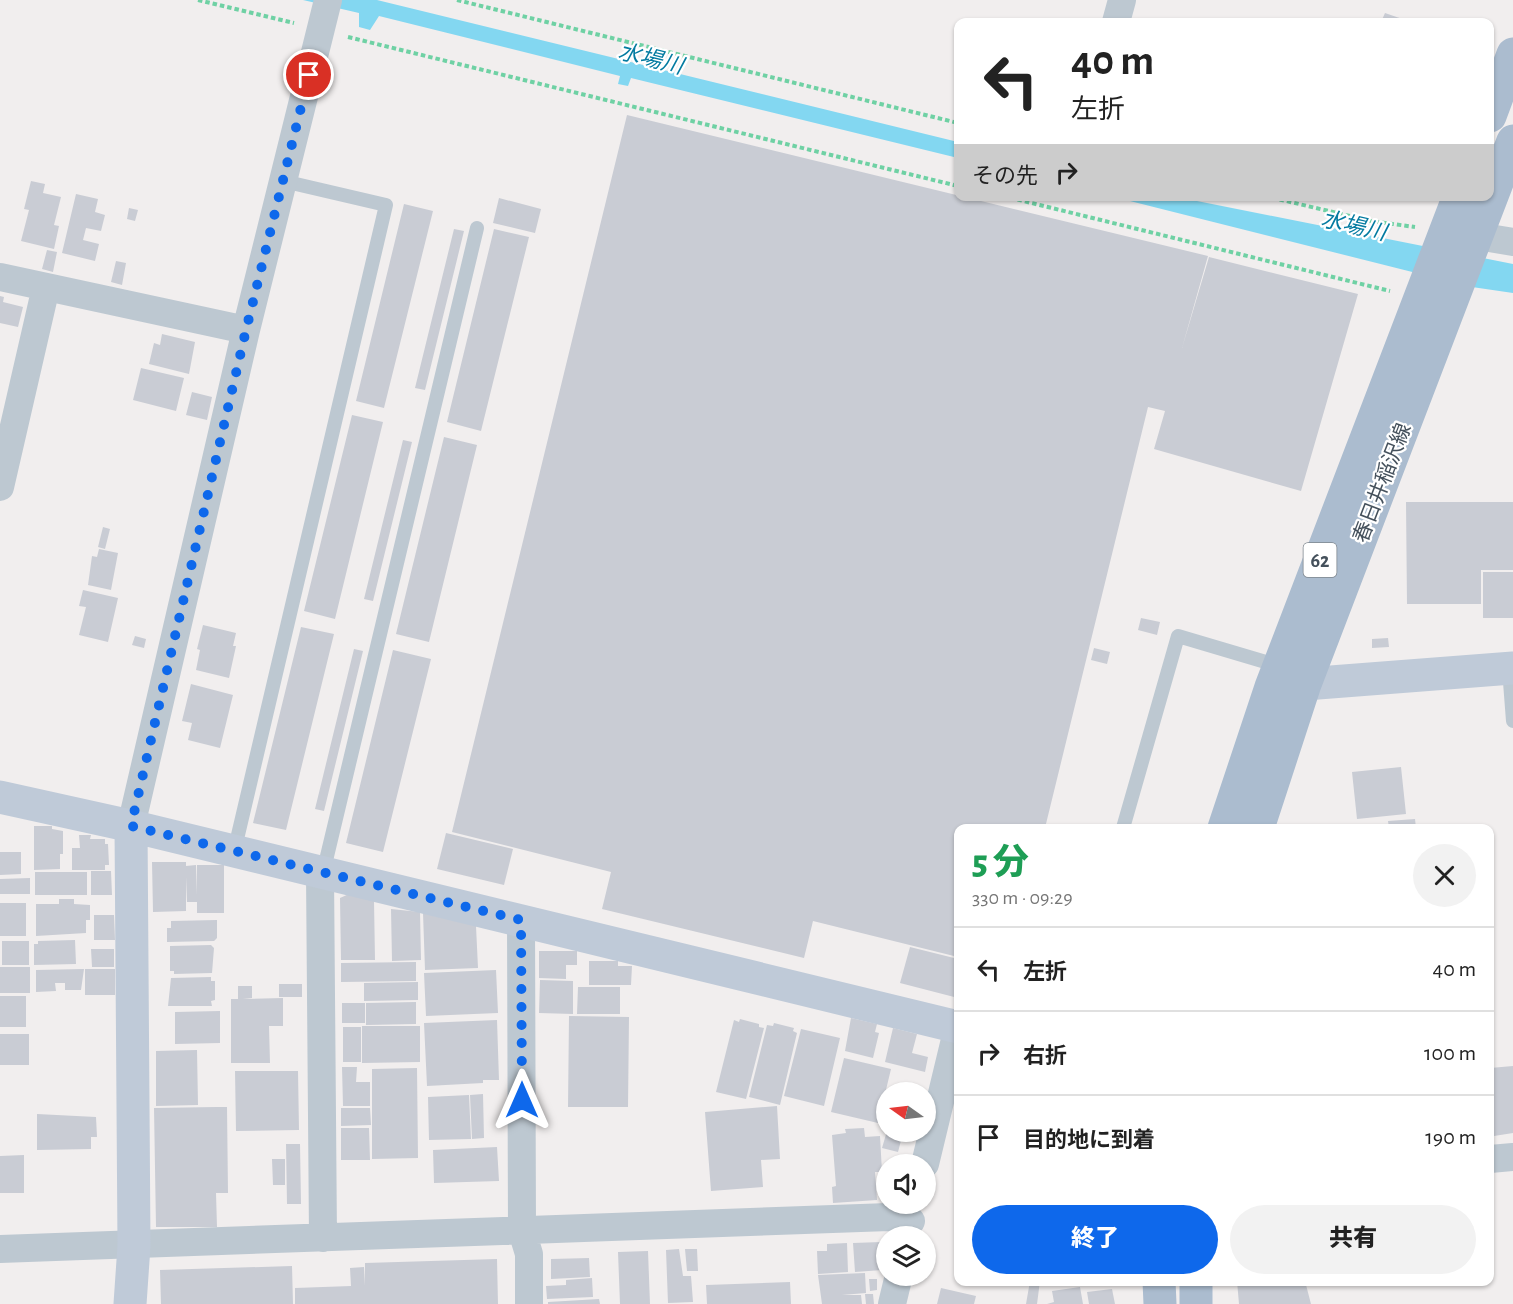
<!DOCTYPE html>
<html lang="ja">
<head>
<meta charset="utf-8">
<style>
	:root { --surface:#fff; --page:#f2f2f2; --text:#222; --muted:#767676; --line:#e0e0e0; --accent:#0e68eb }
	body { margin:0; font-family:"Alegreya Sans","Noto Sans JP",sans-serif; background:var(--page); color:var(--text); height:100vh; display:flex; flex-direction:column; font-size:22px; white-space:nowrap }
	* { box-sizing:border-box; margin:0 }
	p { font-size:20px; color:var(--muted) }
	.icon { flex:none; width:33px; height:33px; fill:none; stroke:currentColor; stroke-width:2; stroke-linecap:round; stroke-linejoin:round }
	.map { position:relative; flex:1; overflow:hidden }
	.side { position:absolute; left:954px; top:824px; width:540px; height:462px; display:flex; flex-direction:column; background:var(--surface); border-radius:12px; box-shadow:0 2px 4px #0004 }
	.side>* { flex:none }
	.guide { position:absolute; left:954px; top:18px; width:540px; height:183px; border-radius:12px; box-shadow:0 2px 4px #0004; background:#fff; color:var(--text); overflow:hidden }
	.needle { width:39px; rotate:284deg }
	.buttons { position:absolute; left:876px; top:1082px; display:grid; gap:12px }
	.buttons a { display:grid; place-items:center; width:60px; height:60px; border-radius:50%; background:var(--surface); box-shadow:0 2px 4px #0004; font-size:30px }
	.pin { position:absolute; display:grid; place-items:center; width:51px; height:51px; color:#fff; margin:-26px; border:3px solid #fff; border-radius:50%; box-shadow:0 2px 6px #0007 }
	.me { position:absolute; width:66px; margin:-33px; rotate:0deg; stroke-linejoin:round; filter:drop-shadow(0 0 4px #0008) }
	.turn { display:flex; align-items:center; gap:21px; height:126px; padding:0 18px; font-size:27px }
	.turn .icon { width:78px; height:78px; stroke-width:2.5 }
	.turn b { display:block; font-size:42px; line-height:51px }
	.then { display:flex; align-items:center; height:57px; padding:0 18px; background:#0003; gap:12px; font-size:22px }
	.round { display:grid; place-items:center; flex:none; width:63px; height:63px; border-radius:32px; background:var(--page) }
	.head { display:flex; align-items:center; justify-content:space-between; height:102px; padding:0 18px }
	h1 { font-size:36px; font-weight:800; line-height:45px; color:#1e9e55 }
	.action { display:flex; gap:12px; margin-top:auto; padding:12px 18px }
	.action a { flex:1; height:69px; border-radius:36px; background:var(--accent); color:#fff; font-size:24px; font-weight:800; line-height:69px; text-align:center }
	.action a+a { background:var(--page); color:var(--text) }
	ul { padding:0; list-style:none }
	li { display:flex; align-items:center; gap:18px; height:84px; padding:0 18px; border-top:2px solid var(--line) }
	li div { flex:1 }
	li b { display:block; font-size:22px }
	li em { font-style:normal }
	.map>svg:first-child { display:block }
	.water { fill:#83d7f1 }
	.building { fill:#c9ccd4 }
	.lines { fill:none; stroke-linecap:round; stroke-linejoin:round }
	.path { stroke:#6fd1a4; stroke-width:4; stroke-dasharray:4.5 3; stroke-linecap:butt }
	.lane { stroke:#bdc8d1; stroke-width:14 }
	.street { stroke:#bdc8d1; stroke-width:28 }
	.secondary { stroke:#bfcad8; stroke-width:33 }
	.primary { stroke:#abbccf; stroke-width:33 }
	.route { stroke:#0e68eb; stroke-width:10; stroke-dasharray:0 18 }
	.labels { text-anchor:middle; stroke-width:4.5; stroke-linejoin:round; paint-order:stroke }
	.shield { fill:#fff; stroke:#7d858d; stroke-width:1.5 }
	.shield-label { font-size:20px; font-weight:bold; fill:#45515c }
	.street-label { font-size:21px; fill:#45515c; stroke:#fff }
	.water-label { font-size:22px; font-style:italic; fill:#047ba1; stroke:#fff }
</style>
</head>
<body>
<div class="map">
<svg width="1513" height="1304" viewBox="0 0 1513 1304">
	<rect width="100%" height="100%" fill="#f1eeee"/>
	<path class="water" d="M303 0H377L958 142V158L631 78 628 86 618 84 620 76 379 16 370 30 359 27V13Z
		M1114 197H1177L1513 264V293L1472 287Z"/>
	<path class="building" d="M1385 13 1411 22H1381Z
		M627 115 1208 256 1182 348 1209 257 1358 294 1301 491 1154 449 1165 411 1148 407 1045 828H958V957L813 921 804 958 602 909 611 872 452 832Z
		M31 181 45 184 43 193 61 197 54 225 59 226 54 249 21 241 29 210 24 209Z
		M76 194 98 199 95 212 105 215 101 231 86 228 83 240 99 244 95 261 62 253Z
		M499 198 541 209 535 233 493 223Z
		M404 204 433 211 384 408 356 401Z
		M129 208 138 210 135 221 127 219Z
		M454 229 464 231 425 390 415 388Z
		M494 229 529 237 481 431 447 422Z
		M47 250 57 252 53 272 42 269Z
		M116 261 126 263 122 285 111 282Z
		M0 296 4 297 3 302 23 307 18 327 0 323Z
		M162 334 195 342 189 374 149 364 154 343 160 345Z
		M141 368 184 378 176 411 133 400Z
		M192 392 212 397 207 420 186 415Z
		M352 415 383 422 335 619 304 611Z
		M444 437 477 445 429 642 396 634Z
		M403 440 412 442 373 601 364 599Z
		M1406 502H1513V570H1481V604H1407Z
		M103 527 110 529 105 549 98 547Z
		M99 549 118 553 111 590 88 585 92 556 97 557Z
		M1483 572H1513V618H1483Z
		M83 590 118 598 108 642 79 635 86 607 79 606Z
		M1141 618 1160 622 1157 635 1138 630Z
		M203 625 236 633 233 646H236L229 678 196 670 200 650 197 649Z
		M301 627 334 634 286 830 253 823Z
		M135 636 146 639 144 648 132 645Z
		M1388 638 1389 647 1372 648V639Z
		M1094 648 1110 652 1107 664 1091 660Z
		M354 649 363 651 324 811 315 809Z
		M393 650 431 659 383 852 346 843Z
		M191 684 233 695 220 748 188 740 192 723 182 721Z
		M1401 767 1406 814 1357 819 1352 772Z
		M1415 819 1416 828H1389L1388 821Z
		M34 826H52V829L63 831V854H60V869L34 870Z
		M446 833 513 849 504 885 437 869Z
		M79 835H91L90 839H105V844H108L109 865H105V870H72V848H80Z
		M0 852H21V874L0 875Z
		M152 862H186V866L196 865V895L197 865H224V913H197V902H187L186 877V911L153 912Z
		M91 871H111L112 895H91Z
		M35 872H87V895H35Z
		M30 878V894H0V879Z
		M349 894 374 901 375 960H341L340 898Z
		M59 899H74V904L90 905V920H86V933L36 936V904H59Z
		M0 903H26V936H0Z
		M391 909 420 912 421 960 392 961Z
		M423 913 476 926 478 968 425 970Z
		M94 915H114L115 940H94Z
		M217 920V938L214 941 167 942V928H171V921Z
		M75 940 76 964 34 965V944H38V941Z
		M2 941H29V965H2Z
		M211 945 214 948 212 973 174 974V971H170V946Z
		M910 947 958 959V998L900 983Z
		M91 949H114V967H92Z
		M539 951H577V965H566V979L539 978Z
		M589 961H618V966H632L631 985H589Z
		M416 962V981L341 982V963Z
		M0 967H30V993H0Z
		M84 969 81 990H65V983H55L56 991 36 992V970Z
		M85 969H115V995H85Z
		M496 970 498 1013 426 1016 424 973Z
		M211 977V981H215V1000L211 1001 212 1006H168L171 978Z
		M540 980 573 981V1014L539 1013Z
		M418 982V1000L364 1001V983Z
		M279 984H302V997H279Z
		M238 986H252V998L243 999 283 998V1026H269L270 1063H231V999H238Z
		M578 987H620V1014H577Z
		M0 996H26V1027H0Z
		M416 1002V1024L366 1025V1003Z
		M342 1003H365V1023H342Z
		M220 1011V1043L175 1044V1012Z
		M569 1016 629 1017 628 1107H568Z
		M851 1018 877 1024 875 1032 879 1033 873 1058 845 1051Z
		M740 1019 759 1024V1027L764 1028 746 1099 716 1092 734 1020 739 1022Z
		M497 1020 499 1080H483V1083L427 1086 424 1023Z
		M774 1023 794 1028 793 1031 797 1033 780 1105 749 1097 767 1025 773 1026Z
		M362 1026H420V1062L362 1063Z
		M343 1027H361V1062H343Z
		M893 1028 917 1034 912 1053 928 1057 925 1072 885 1062Z
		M801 1029 840 1038 824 1106 784 1096Z
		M0 1034H29V1065H0Z
		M197 1050 198 1105 156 1106V1051Z
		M844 1058 891 1069 878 1123 831 1112Z
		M1513 1066V1133L1494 1136 1490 1068Z
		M342 1067H357L356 1082H370V1106H343Z
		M417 1068 418 1158 372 1159V1069Z
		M235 1071H298L299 1130 236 1131Z
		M483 1094 484 1138 472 1139 470 1095Z
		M469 1095 471 1139 429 1140 428 1097Z
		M777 1106 780 1159 761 1160 763 1187 711 1191 705 1112Z
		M216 1107H227L228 1193H216L217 1227H156L154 1108Z
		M341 1108H370L371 1125 341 1126Z
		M37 1114 96 1117 97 1137H91V1149L37 1150Z
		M341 1128H369L370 1160H341Z
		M864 1128 865 1137 880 1136 882 1172H875L877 1200 833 1203 832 1187 836 1186 832 1135 846 1133 845 1129Z
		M887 1131 903 1133 898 1152 882 1148Z
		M286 1144H300L301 1204H287Z
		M497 1147 499 1181 434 1183 433 1150Z
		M24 1155V1193H0V1156Z
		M272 1159H285V1185H273Z
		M881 1242 882 1270 855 1272 853 1243Z
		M847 1243 848 1272 818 1274 817 1251H827V1244Z
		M679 1249 683 1276H691L693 1302 668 1303 666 1250Z
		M685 1249H697L698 1271H687Z
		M648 1251 650 1304H620L618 1252Z
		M589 1258 590 1277 551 1279V1259Z
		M497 1259 498 1304H295V1288L351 1286 350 1268 364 1267 365 1286V1263Z
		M292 1266 293 1304H161L160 1270Z
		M865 1273 866 1293 842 1295H861L862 1304H822L818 1275Z
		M592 1278 593 1297 547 1299 546 1286 566 1285V1280Z
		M869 1279H877V1290L870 1291Z
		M1030 1281H1040L1037 1304H1026Z
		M1237 1281H1305L1311 1304H1239Z
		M790 1282 791 1304H707L706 1285Z
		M1080 1287 1083 1304H1047L1054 1302 1052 1291Z
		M941 1288 976 1296 974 1304H937Z
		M1112 1289 1115 1304H1089L1087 1292Z
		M865 1294H873L874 1304H866Z
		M599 1299 600 1304H548V1302Z"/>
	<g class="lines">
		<path class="path" d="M198 0 294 23
			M457 0 958 123
			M348 37 958 186
			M1003 196 1390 291
			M1265 196 1371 221 1415 227"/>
		<path class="lane" d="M1509 669 1513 721
			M1123 828 1178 636 1279 666
			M234 852 386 205 283 181
			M323 873 477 228"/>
		<path class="street" d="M1116 22 1122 0
			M1477 236 1513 242
			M0 277 246 330
			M0 487 46 287
			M131 826 246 330 328 0
			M320 873 323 1238
			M521 920 522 1231 529 1254V1304
			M1490 1159 1513 1157
			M925 1164 958 1027
			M0 1249 889 1217 911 1221
			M892 1304 899 1275"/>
		<path class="secondary" d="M1305 684 1513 668
			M0 797 131 826 958 1027
			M130 1304 134 1246 131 826"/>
		<path class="primary" d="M1490 116 1513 54
			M1224 828 1271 687 1459 196
			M1258 828 1305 684 1513 141
			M1159 1281 1160 1304
			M1196 1281V1304"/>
	</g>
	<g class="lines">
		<path class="route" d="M309 75 246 330 131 826 521 920 522 1100"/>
	</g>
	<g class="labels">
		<rect class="shield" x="1303.5" y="543" width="33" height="34" rx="4.5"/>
		<g class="shield-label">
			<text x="1320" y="567">62</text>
		</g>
		<g class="street-label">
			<text transform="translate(1382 483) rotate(-69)" y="7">春日井稲沢線</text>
		</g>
		<g class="water-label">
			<text transform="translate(651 58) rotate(14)" y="8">水場川</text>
			<text transform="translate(1354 225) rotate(13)" y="8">水場川</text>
		</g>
	</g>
</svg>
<div class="buttons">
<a><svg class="needle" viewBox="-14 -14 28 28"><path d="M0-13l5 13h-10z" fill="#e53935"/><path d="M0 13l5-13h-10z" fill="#767676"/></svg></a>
<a><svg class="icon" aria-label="sound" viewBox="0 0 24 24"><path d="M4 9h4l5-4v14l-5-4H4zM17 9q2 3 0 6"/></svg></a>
<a><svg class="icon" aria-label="layers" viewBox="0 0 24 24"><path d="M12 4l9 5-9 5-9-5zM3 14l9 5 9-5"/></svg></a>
</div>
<div class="pin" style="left:309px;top:75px;background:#d93025"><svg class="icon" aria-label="arrive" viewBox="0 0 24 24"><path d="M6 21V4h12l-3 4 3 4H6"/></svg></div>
<svg class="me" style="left:522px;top:1100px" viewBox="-20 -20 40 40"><path d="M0-17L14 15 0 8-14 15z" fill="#0e68eb" stroke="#fff" stroke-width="4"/></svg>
<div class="guide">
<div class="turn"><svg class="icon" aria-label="left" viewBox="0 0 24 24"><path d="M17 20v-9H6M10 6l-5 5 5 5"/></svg><div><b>40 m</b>左折</div></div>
<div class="then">その先<svg class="icon" aria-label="right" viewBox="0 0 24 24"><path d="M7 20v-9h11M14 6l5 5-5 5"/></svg></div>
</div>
<section class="side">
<div class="head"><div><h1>5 分</h1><p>330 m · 09:29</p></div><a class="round"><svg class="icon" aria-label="close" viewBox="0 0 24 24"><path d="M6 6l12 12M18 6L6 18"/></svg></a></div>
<ul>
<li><svg class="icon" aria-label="left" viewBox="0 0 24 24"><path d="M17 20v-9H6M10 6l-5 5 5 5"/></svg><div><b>左折</b></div><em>40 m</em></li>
<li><svg class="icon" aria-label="right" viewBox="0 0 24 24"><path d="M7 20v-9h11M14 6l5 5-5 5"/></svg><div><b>右折</b></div><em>100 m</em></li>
<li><svg class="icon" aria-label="arrive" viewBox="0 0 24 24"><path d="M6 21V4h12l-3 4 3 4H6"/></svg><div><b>目的地に到着</b></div><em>190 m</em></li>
</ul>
<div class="action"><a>終了</a><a>共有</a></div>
</section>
</div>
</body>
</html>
